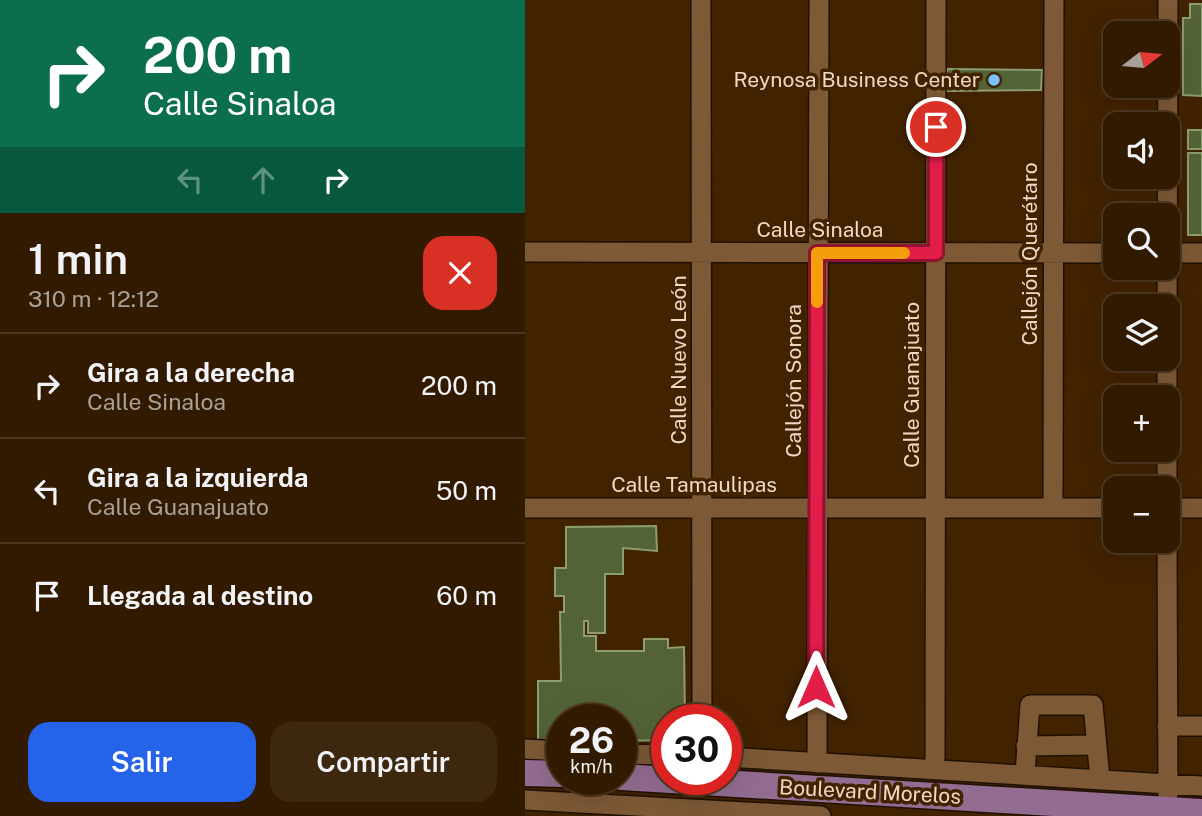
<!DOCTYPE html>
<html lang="es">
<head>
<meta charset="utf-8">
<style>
	:root { --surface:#321a00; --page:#3d270f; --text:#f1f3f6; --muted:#a8a199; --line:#4d3822; --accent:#2563eb }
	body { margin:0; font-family:"Public Sans",sans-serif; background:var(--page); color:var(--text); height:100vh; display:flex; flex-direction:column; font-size:26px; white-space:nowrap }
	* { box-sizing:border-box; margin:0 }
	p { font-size:23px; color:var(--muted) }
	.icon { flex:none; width:38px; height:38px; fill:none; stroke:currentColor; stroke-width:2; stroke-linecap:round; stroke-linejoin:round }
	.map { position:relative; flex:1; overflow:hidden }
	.drawer { display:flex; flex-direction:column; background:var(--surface); width:525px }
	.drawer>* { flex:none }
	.hud { background:#0b6e4f; color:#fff; overflow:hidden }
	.needle { width:46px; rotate:74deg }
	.controls { position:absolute; left:578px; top:21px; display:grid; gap:14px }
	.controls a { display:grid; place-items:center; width:77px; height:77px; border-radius:14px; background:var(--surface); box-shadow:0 7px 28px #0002,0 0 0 2px var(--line); font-size:35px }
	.speed { position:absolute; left:21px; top:704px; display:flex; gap:14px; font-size:35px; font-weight:700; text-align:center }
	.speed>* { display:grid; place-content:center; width:91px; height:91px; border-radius:50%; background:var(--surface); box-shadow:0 7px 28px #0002,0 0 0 2px var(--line); line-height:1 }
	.speed small { font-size:18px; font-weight:400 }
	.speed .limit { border:10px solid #d22; background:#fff; color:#111 }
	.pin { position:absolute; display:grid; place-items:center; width:60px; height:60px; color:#fff; margin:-30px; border:4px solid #fff; border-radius:50%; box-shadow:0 2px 7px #0007 }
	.me { position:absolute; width:77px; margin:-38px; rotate:0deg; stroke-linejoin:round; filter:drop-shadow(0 0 5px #0008) }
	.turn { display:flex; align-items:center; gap:24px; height:147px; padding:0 28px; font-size:32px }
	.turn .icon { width:91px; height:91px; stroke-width:2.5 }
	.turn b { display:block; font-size:49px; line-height:60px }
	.lanes { display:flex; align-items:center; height:66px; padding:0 28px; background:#0003; justify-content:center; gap:35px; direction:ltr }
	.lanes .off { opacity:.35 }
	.round { display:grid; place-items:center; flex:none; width:74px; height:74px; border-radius:21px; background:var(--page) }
	.head { display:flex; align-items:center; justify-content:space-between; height:119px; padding:0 28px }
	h1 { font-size:42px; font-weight:600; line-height:52px }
	.cta { display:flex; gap:14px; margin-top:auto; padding:14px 28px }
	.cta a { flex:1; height:80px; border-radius:21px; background:var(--accent); color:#fff; font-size:28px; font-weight:600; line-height:80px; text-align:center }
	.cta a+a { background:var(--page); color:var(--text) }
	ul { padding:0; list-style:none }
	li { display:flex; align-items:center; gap:21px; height:105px; padding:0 28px; border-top:2px solid var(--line) }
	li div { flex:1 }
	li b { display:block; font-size:26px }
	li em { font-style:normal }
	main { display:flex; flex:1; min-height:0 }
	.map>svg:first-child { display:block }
	.building { fill:#546337; stroke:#8c9d6e; stroke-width:2 }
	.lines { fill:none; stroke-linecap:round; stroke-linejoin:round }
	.minor-casing { stroke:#201001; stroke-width:22 }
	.major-casing { stroke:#201001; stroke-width:29 }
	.minor { stroke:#7d5936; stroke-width:19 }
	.major { stroke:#926c91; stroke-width:26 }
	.route-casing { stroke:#92132f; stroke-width:18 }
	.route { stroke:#e11d48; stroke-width:12 }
	.slow { stroke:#f59e0b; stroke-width:12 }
	.poi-dot { fill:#7abff8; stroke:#422300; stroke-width:2.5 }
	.labels { text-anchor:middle; stroke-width:7; stroke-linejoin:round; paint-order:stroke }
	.poi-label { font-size:21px; fill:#eed9c6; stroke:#422300; text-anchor:end }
	.street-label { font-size:21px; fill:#eed9c6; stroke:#422300 }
</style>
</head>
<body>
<main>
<section class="drawer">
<div class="hud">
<div class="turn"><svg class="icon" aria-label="right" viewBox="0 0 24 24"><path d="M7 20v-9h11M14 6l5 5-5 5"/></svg><div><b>200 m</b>Calle Sinaloa</div></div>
<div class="lanes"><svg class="icon off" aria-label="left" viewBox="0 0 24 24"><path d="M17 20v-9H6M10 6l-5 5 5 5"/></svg><svg class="icon off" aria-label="ahead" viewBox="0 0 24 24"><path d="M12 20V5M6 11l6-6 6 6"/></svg><svg class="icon" aria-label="right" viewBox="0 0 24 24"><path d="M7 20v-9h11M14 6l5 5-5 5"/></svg></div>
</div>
<div class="head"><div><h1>1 min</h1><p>310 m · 12:12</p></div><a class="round" style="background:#d93025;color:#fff"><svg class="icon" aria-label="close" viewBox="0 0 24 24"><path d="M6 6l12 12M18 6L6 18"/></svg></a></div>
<ul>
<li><svg class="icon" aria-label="right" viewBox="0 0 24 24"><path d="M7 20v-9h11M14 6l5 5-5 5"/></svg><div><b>Gira a la derecha</b><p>Calle Sinaloa</p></div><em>200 m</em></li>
<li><svg class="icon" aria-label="left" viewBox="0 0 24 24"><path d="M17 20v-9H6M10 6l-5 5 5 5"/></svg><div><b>Gira a la izquierda</b><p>Calle Guanajuato</p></div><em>50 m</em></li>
<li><svg class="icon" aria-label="arrive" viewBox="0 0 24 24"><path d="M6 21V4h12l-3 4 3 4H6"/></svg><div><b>Llegada al destino</b></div><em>60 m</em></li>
</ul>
<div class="cta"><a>Salir</a><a>Compartir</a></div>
</section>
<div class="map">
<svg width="677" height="816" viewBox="0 0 677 816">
	<rect width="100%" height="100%" fill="#422300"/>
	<path class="building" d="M665 4H677V96L658 95V18H665Z
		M422 69 517 70 516 90 421 91Z
		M663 130H677V149H663Z
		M663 153H677V235H663Z
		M131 526 132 551 98 548V574H80V633H63V621H59V636H71V651H119V639H143V648L159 647 160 719H142V740L96 741V719H37V741H13V681H36L35 612H39V596H30V568H41V527Z"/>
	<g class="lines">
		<g class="minor-casing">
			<path id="minor" d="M176 0 177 719
				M0 252 590 253
				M642 253H677
				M642 317 643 0
				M642 397V359
				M642 488V450
				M0 508H590
				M528 508 529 0
				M642 508H677
				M642 541 643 795
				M642 726H677
				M501 746 572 745
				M0 749 37 751
				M96 754 142 755
				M201 757 677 786
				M292 763 294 0
				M410 770 411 0
				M500 774 505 705H568L575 779
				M0 800 296 816"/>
		</g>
		<g class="major-casing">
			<path id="major" d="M0 773 37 774
				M96 777 677 812"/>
		</g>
		<use href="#minor" class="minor"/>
		<use href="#major" class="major"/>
	</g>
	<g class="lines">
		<g class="route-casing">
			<path id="route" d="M291 687 292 253H411V127"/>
		</g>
		<use href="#route" class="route"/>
		<path class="slow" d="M292 302V253H379"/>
	</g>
	<circle class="poi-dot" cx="469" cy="80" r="7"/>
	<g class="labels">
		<g class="poi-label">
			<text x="455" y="87">Reynosa Business Center</text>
		</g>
		<g class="street-label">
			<text x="295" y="237">Calle Sinaloa</text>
			<text transform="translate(505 254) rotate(-90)" y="7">Callejón Querétaro</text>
			<text transform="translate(154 360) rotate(-90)" y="7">Calle Nuevo León</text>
			<text transform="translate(269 381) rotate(-90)" y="7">Callejón Sonora</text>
			<text transform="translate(387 385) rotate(-90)" y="7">Calle Guanajuato</text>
			<text x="169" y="492">Calle Tamaulipas</text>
			<text transform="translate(345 792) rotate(3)" y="7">Boulevard Morelos</text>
		</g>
	</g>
</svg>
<div class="controls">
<a><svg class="needle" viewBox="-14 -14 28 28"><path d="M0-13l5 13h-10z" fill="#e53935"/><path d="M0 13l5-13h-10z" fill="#a8a199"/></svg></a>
<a><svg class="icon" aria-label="sound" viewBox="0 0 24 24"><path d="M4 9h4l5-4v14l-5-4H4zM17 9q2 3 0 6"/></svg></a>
<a><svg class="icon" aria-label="search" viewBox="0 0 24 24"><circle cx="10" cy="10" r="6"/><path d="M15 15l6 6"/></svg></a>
<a><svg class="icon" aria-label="layers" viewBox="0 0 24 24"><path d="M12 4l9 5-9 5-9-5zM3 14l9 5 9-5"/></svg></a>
<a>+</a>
<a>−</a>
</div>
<div class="speed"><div>26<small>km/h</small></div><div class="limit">30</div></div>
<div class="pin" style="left:411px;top:127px;background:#d93025"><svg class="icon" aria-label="arrive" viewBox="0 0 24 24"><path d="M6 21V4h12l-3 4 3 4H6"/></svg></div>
<svg class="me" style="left:291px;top:687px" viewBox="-20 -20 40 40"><path d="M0-17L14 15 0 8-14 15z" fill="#e11d48" stroke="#fff" stroke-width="4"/></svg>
</div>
</main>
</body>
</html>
